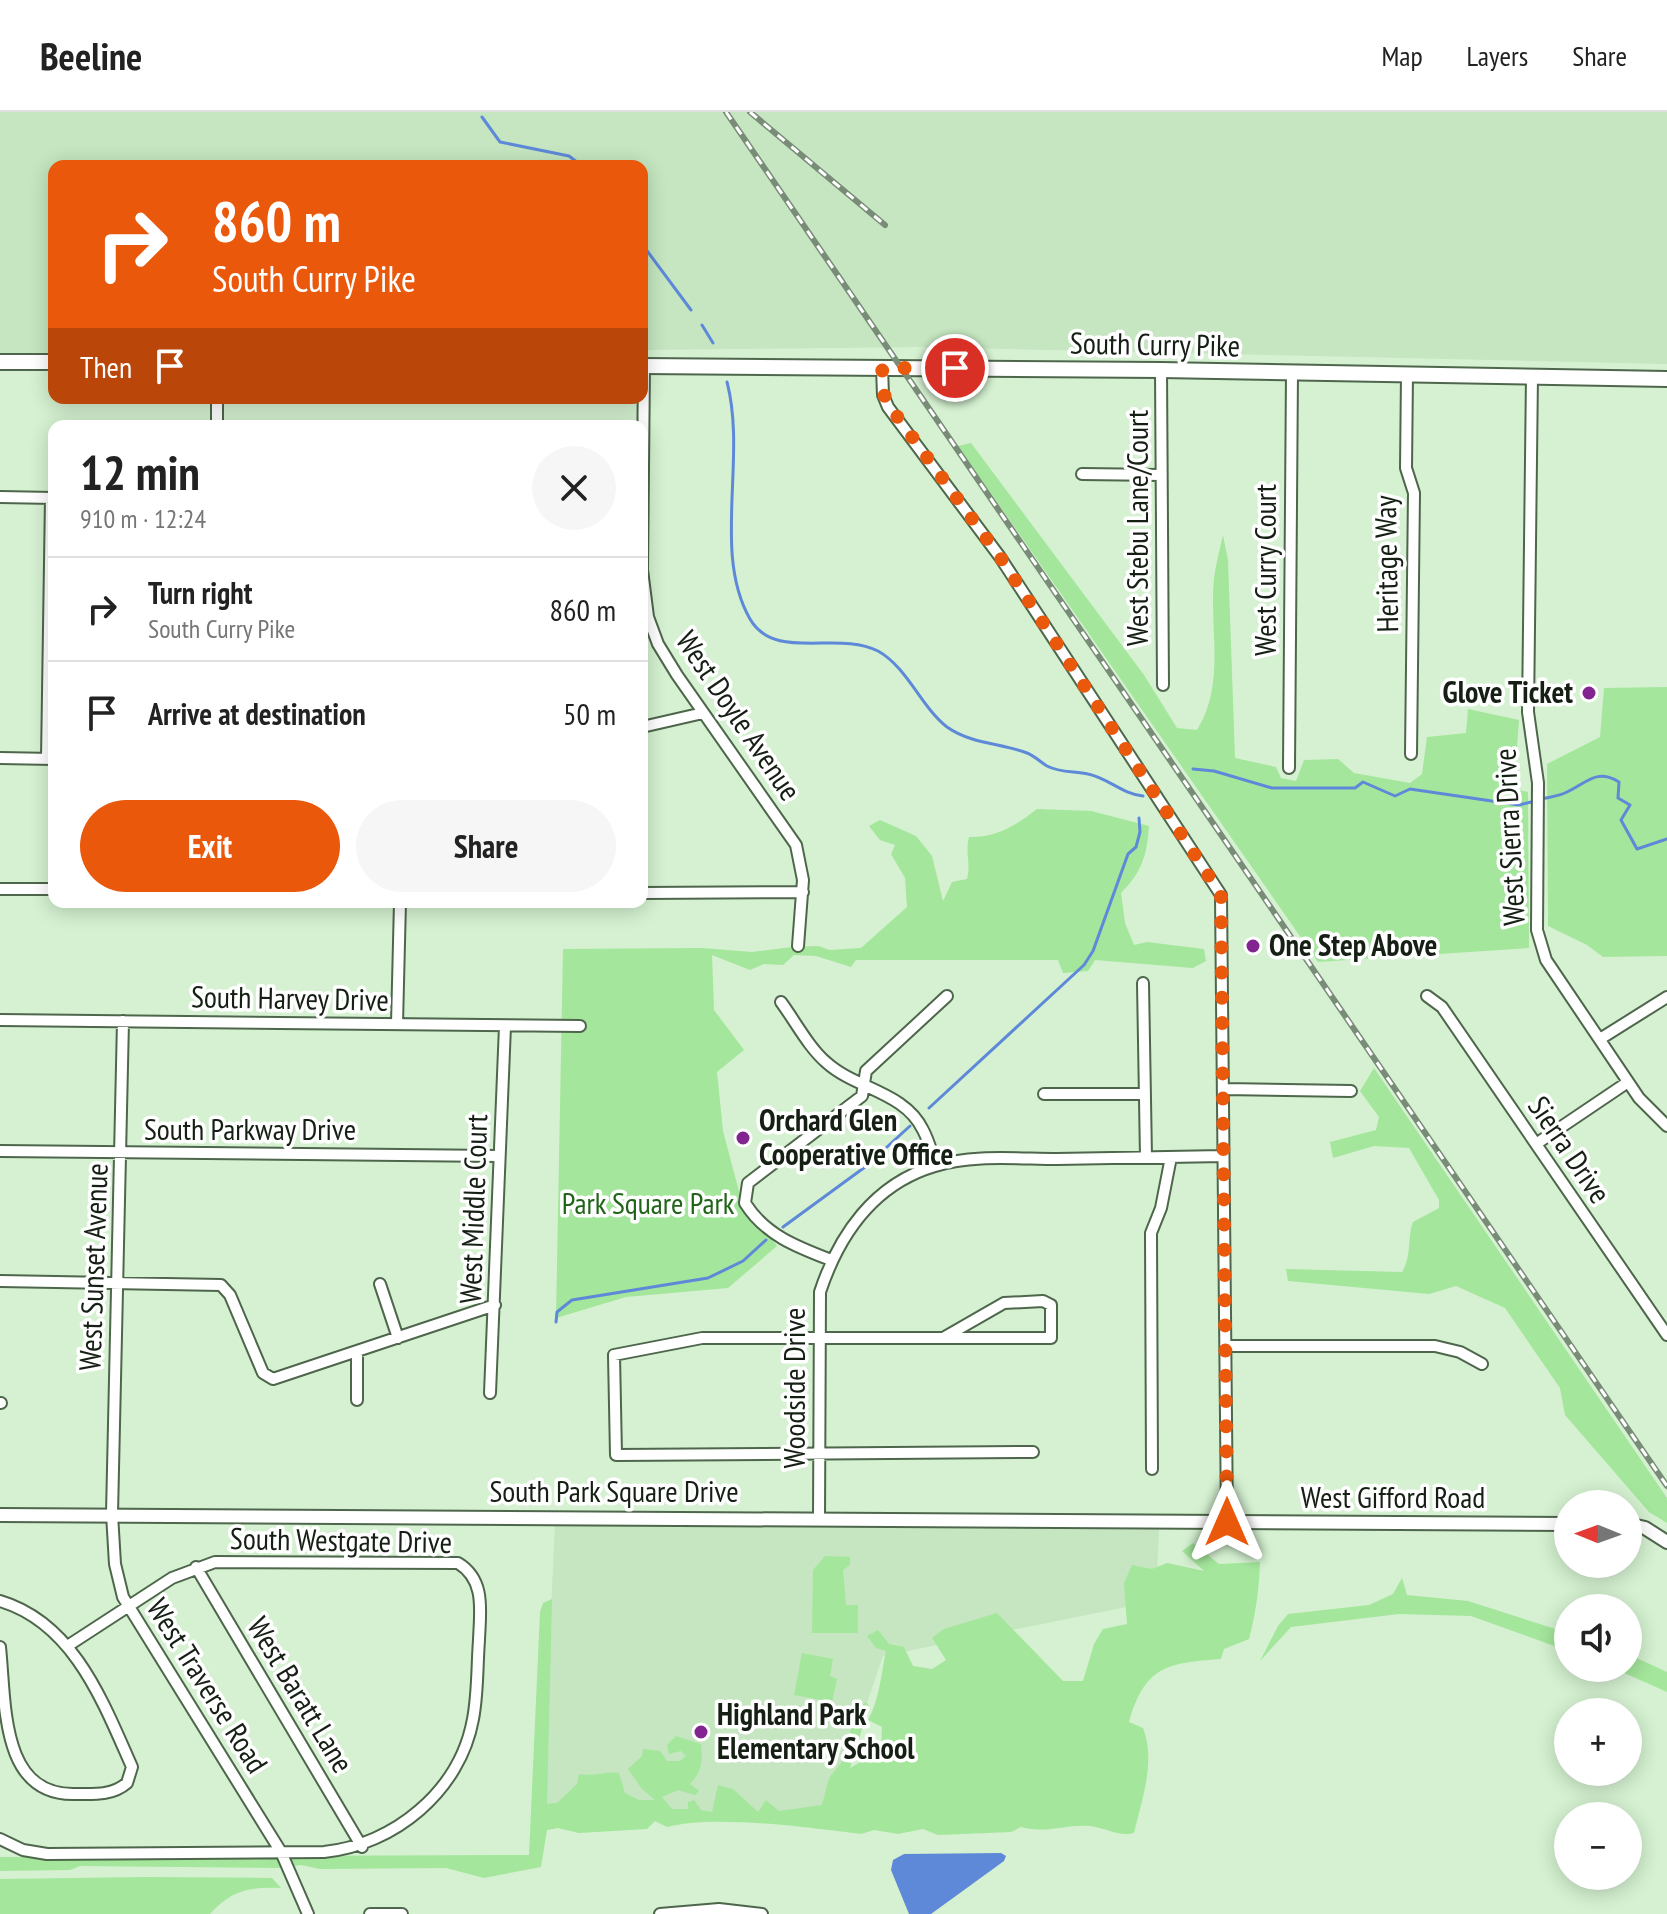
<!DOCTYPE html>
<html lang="en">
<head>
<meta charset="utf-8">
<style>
	:root { --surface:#fff; --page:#f6f6f6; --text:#222; --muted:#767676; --line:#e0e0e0; --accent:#ea580c }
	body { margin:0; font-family:"PT Sans Narrow",sans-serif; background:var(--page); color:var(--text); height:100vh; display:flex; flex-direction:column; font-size:30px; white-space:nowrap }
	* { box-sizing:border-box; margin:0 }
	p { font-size:26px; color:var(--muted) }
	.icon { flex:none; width:44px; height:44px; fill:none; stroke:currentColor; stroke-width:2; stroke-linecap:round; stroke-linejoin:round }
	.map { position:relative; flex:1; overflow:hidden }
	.drawer { position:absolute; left:48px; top:308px; width:600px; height:488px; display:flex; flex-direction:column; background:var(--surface); border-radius:16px; box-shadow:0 4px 20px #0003 }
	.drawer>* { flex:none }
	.hud { position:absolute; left:48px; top:48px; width:600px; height:244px; border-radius:16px; box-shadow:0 4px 20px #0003; background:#ea580c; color:#fff; overflow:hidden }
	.needle { width:52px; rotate:271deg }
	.tools { position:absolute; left:1554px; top:1378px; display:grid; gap:16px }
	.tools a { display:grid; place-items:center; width:88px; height:88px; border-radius:50%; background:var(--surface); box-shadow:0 4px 20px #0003; font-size:40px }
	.pin { position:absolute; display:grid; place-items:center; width:68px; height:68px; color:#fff; margin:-34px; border:4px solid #fff; border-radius:50%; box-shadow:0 2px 8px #0007 }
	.me { position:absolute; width:88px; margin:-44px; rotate:0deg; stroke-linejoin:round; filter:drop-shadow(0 0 6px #0008) }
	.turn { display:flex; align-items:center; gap:28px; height:168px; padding:0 32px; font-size:36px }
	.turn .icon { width:104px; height:104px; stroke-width:2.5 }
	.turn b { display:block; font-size:56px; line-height:68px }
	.then { display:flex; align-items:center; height:76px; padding:0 32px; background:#0003; gap:16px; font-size:30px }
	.round { display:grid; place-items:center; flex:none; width:84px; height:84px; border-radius:42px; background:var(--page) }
	.headline { display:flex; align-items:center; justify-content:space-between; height:136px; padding:0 32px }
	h1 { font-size:48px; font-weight:700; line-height:60px }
	.button { display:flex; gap:16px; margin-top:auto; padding:16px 32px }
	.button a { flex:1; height:92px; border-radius:48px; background:var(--accent); color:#fff; font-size:32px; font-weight:700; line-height:92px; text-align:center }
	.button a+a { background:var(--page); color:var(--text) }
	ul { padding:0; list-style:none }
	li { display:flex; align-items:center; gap:24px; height:104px; padding:0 32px; border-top:2px solid var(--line) }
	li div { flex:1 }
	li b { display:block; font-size:30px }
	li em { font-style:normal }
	header { display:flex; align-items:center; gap:48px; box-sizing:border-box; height:112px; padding:0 40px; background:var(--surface); border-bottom:2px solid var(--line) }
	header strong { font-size:38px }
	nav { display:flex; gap:44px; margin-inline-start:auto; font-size:28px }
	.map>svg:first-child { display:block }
	.built { fill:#c5e6c0 }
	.green { fill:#a4e69c }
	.water { fill:#5e89d9 }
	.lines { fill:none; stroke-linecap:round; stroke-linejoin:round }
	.stream { stroke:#5e89d9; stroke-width:3 }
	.minor-casing { stroke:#4e664b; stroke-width:14 }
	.tertiary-casing { stroke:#4e664b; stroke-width:16 }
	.secondary-casing { stroke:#4e664b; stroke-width:18 }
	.minor { stroke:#fff; stroke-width:10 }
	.tertiary { stroke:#fff; stroke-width:12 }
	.secondary { stroke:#fff; stroke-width:14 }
	.rail-casing { stroke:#798c77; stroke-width:6 }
	.rail { stroke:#fff; stroke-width:3; stroke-dasharray:9; stroke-linecap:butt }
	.route { stroke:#ea580c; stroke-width:14; stroke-dasharray:0 25.2 }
	.poi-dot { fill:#822591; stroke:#fff; stroke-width:3 }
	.labels { text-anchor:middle; stroke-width:7; stroke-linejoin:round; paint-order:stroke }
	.street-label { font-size:30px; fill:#151f14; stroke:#fff }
	.poi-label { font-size:30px; font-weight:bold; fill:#151f14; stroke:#fff; text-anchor:start }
	.park-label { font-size:30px; fill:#206418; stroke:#fff }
</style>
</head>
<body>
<header>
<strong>Beeline</strong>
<nav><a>Map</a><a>Layers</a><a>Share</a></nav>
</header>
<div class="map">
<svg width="1667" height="1802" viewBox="0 0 1667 1802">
	<rect width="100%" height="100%" fill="#d5f1d1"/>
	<path class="built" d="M0 0H1667V252L923 235 642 238V54H54V246L0 247Z
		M555 1411 1159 1417 1156 1489 883 1544 829 1702 542 1696Z"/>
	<path class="green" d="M971 331 1144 563 1177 616 1197 618C1226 571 1209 518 1214 466 1216 451 1220 437 1223 423L1228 448 1235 646 1276 655 1281 666 1296 669 1304 648 1338 647 1354 661 1410 671 1422 662 1427 625 1466 621 1468 597 1519 608 1514 677 1528 680 1529 836 1318 850 958 334Z
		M1667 575V844L1603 845 1587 833 1548 814 1547 652 1600 625 1604 576Z
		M1037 697 1091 699 1149 714C1147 743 1142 760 1121 781L1125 811 1134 833 1147 830 1204 837 1206 849 1193 856 1095 848 1088 859 1063 861 1058 848H856L851 855 816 844 794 843 783 853 764 852 750 858 712 843 714 898 744 938 717 960 723 1019 741 1087 777 1134 728 1176 626 1185 556 1206 563 837 702 836 752 840 792 835 818 834 830 838 861 836 907 795 905 766 891 742 895 733 880 728 869 714 880 708 916 724 932 744 943 789 952 770 967 767C971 752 965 740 969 725 996 726 1015 714 1037 697Z
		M1374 956 1667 1386V1411L1649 1400 1565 1303 1560 1276 1505 1196 1456 1174 1429 1182 1288 1169 1286 1157 1402 1160C1412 1144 1407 1127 1413 1110L1439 1096V1088L1409 1036 1374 1034 1333 1046 1330 1030 1376 1018 1379 1005 1360 979Z
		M1193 1431 1219 1452 1260 1450C1259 1477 1256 1501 1249 1527L1224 1537 1221 1547C1167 1551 1145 1554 1129 1610L1143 1616C1156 1649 1142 1687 1134 1721 1120 1725 1105 1716 1090 1714 1065 1712 1047 1722 1021 1715L1011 1720 938 1723 923 1717 898 1722 874 1718 861 1722C811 1716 712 1702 667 1715L655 1709 647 1717 579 1721 558 1716 547 1718 541 1755 484 1766 446 1756 320 1757 301 1753 279 1756 80 1754 70 1758 0 1759V1745L529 1743 540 1500 543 1491 552 1487 547 1692 557 1691 577 1672 579 1662C594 1665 606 1659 619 1661L625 1681 639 1688H655L642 1677 628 1657 642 1644 643 1637 660 1639 667 1649H680L686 1644 681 1639 669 1642 667 1633 676 1624 701 1632C703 1648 702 1660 690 1672L699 1679 695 1683 678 1678 662 1685 672 1697H688V1690L694 1688 701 1698 712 1700 718 1673 733 1677 758 1700 766 1688 779 1699 822 1693 829 1666 841 1651 857 1598 866 1590 869 1594 850 1656 881 1638 882 1615 868 1608C880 1586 881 1562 886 1539L876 1536 867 1524 878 1518 889 1532 904 1535 913 1554 932 1557 946 1548 932 1526 944 1517 997 1501 1063 1569H1083L1094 1532 1103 1517 1127 1512 1124 1471 1132 1453 1152 1457 1167 1451 1204 1459 1182 1439Z
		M825 1444 850 1445V1453L843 1458 846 1493H858V1521H812L813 1458Z
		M1402 1466 1407 1483 1468 1489 1568 1521V1539L1471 1504 1399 1502 1291 1515 1260 1549 1278 1514 1288 1502 1369 1493 1393 1482Z
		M802 1541 833 1547 830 1564 837 1567 832 1590 794 1583Z
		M1628 1542 1667 1560V1580L1613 1556H1628Z
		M146 1765 272 1766 281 1776C249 1775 232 1778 210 1802H0V1767Z"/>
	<path class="water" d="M1001 1741 1006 1744 1004 1749 931 1802H909L891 1758 893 1748 904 1742Z"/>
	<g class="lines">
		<path class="stream" d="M482 5 500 30 569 44 582 54
			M642 132 691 198
			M702 213 713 231
			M727 270C747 346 712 441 750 507 775 550 837 518 878 539 907 555 922 596 947 615 971 632 1001 631 1027 641 1035 644 1040 650 1047 654 1060 661 1075 659 1088 662 1108 666 1122 682 1143 684
			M1193 657 1214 659 1272 676H1355L1363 670 1395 684 1410 677 1519 693 1535 689
			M1542 687C1550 685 1559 684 1567 680 1587 671 1596 656 1619 670L1618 686 1630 693 1621 708 1637 737 1667 727
			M929 996 1084 853 1093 839 1128 742 1136 735 1140 720 1139 706
			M783 1115 865 1055 910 1014
			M556 1210 557 1200 572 1188 708 1166 743 1149 766 1128"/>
		<g class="minor-casing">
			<path id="minor" d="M644 254 642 458 648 505 658 532 677 563 796 733 803 768 798 834
				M882 256 883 283 888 295 1000 445 1221 783 1227 1410
				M1161 258 1163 573
				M1407 262 1406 356 1414 381 1411 642
				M1532 263 1528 600 1538 671 1537 818 1546 848 1639 986 1667 1014
				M217 314V286
				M1082 362 1161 363
				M0 385 54 386
				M642 615 703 601
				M0 646 54 647
				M47 647 51 386
				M1289 656 1292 260
				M0 777H54
				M642 781 803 780
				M1143 871 1146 1045
				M1427 884 1442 895 1667 1223
				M781 890C795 909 809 936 827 951 856 977 905 980 923 1018 929 1029 932 1042 936 1053
				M0 908 580 914
				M123 909 112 1402 115 1452 123 1485 281 1740 308 1802
				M397 912 400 790
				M1600 927 1667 885
				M1224 977 1351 979
				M1044 982H1145
				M1536 1032 1628 970
				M0 1039 499 1044
				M831 1148C797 1135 765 1123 745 1091L748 1071 862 984 866 959 947 884
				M0 1169 221 1173 230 1183 263 1261 273 1267 495 1193
				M380 1172 398 1226
				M943 1226H1051V1193L1043 1189 1004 1191 943 1226H702L614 1243 616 1343 1033 1340
				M1226 1234H1435L1460 1240 1482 1252
				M490 1281 505 914
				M357 1288V1239
				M0 1291H1
				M1152 1357 1151 1121 1161 1096 1171 1045
				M819 1407 820 1180C839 1123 874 1072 935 1054 972 1042 1019 1047 1057 1047 1113 1046 1168 1045 1223 1044
				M196 1455 362 1735
				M0 1489C74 1511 103 1590 132 1655L127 1671C112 1684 93 1682 74 1682 0 1683 6 1591 0 1535
				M0 1727 23 1738 47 1742 324 1740C394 1733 460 1679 473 1607 478 1581 477 1554 479 1528 480 1499 486 1468 458 1451L215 1450 172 1466 69 1533
				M370 1802H402
				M660 1802 719 1797 762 1802"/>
		</g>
		<g class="tertiary-casing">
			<path id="tertiary" d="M0 1403 1568 1412
				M1628 1412 1645 1416 1667 1430"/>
		</g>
		<g class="secondary-casing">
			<path id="secondary" d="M0 250H54
				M642 254 1161 258 1667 267"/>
		</g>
		<use href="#minor" class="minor"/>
		<use href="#tertiary" class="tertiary"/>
		<use href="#secondary" class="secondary"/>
		<g class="rail-casing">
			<path id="rail" d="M726 0 1667 1374
				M750 0 885 113"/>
		</g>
		<use href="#rail" class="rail"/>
	</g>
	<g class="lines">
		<path class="route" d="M955 256H882L885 288 1000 445 1221 783 1227 1410"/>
	</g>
	<g class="poi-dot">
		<circle cx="1589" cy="581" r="8"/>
		<circle cx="1253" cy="834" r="8"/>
		<circle cx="743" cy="1026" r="8"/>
		<circle cx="701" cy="1620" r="8"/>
	</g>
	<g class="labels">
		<g class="street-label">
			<text transform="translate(1155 233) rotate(1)" y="10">South Curry Pike</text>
			<text transform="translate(1138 416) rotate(-90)" y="10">West Stebu Lane/Court</text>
			<text transform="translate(1387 452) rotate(-91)" y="10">Heritage Way</text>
			<text transform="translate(1266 458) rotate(-90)" y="10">West Curry Court</text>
			<text transform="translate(738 604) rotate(56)" y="10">West Doyle Avenue</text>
			<text transform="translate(1510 725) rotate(-93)" y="10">West Sierra Drive</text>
			<text transform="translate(290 887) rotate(1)" y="10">South Harvey Drive</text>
			<text x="250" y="1028">South Parkway Drive</text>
			<text transform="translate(1569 1038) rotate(56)" y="10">Sierra Drive</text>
			<text transform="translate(474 1097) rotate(-88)" y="10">West Middle Court</text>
			<text transform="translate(94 1155) rotate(-88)" y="10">West Sunset Avenue</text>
			<text transform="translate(795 1276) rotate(-90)" y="10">Woodside Drive</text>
			<text x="614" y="1390">South Park Square Drive</text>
			<text x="1393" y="1396">West Gifford Road</text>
			<text transform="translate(341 1429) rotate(1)" y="10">South Westgate Drive</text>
			<text transform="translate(207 1574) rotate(58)" y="10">West Traverse Road</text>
			<text transform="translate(300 1583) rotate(59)" y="10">West Baratt Lane</text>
		</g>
		<g class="poi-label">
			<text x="1573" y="591" text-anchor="end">Glove Ticket</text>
			<text x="1269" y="844">One Step Above</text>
			<text x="759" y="1019">Orchard Glen<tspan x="759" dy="34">Cooperative Office</tspan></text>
			<text x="717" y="1613">Highland Park<tspan x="717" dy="34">Elementary School</tspan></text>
		</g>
		<g class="park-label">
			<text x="648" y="1102">Park Square Park</text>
		</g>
	</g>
</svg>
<div class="tools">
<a><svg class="needle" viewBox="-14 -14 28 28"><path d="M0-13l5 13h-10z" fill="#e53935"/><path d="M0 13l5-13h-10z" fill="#767676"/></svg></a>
<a><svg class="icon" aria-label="sound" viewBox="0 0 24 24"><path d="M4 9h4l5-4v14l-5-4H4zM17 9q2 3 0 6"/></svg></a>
<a>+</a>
<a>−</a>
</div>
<div class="pin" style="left:955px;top:256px;background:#d93025"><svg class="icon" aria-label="arrive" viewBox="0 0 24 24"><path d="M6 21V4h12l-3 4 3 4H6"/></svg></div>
<svg class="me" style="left:1227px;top:1410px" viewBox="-20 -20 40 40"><path d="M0-17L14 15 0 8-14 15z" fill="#ea580c" stroke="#fff" stroke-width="4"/></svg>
<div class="hud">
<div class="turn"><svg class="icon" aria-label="right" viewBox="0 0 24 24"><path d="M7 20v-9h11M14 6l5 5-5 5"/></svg><div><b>860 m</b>South Curry Pike</div></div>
<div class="then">Then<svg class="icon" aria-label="arrive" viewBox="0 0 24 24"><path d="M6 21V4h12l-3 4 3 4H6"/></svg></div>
</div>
<section class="drawer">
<div class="headline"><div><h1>12 min</h1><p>910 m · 12:24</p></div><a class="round"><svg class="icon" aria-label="close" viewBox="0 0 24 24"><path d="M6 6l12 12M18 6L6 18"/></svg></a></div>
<ul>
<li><svg class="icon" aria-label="right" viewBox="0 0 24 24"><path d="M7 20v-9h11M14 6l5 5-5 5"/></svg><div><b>Turn right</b><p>South Curry Pike</p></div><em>860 m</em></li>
<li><svg class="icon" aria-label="arrive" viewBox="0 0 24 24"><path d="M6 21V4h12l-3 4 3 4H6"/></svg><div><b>Arrive at destination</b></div><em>50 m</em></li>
</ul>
<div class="button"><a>Exit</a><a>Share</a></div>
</section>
</div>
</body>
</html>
